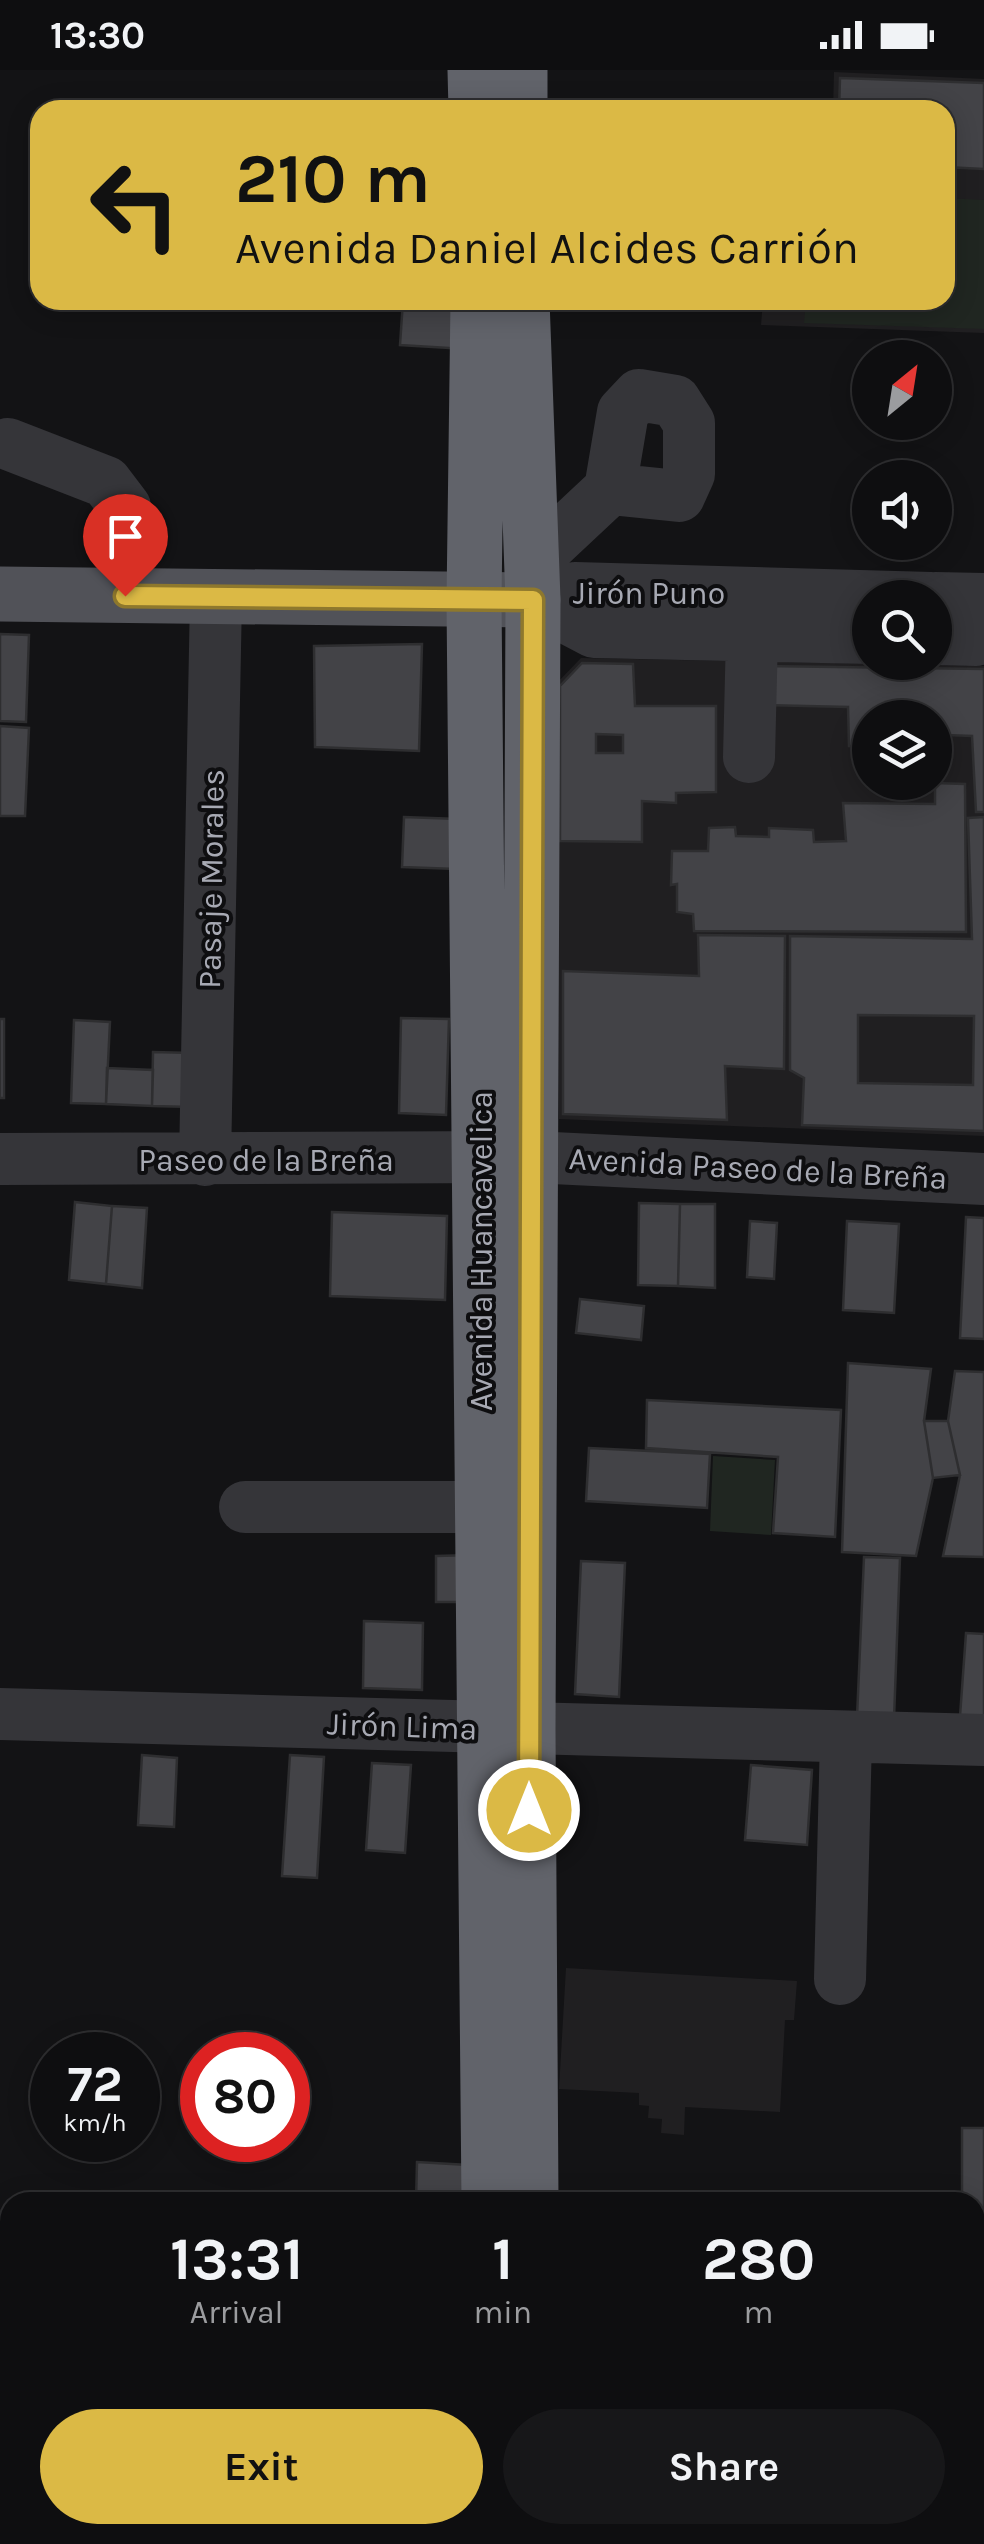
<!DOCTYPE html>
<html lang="en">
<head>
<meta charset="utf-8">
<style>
	:root { --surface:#0e0e10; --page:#171719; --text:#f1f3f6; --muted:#9b9c9f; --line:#2e2e30; --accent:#dbb945 }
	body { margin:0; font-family:Karla,sans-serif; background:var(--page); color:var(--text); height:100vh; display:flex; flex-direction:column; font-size:38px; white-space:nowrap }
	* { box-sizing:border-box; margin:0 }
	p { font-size:32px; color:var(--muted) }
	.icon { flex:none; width:55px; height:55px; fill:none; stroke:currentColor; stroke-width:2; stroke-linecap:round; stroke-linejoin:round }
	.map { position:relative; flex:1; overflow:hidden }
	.sheet { position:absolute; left:0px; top:2122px; width:985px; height:352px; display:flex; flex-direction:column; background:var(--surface); border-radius:30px 30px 0 0; box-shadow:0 5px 25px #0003,0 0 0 2px var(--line) }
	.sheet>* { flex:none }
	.banner { position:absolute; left:30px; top:30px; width:925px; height:210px; border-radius:30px; box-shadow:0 5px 25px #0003,0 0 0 2px var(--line); background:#dbb945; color:#111; overflow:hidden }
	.needle { width:65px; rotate:30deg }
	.controls { position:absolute; left:852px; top:270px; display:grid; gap:20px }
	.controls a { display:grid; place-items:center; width:100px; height:100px; border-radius:50%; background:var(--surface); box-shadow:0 5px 25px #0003,0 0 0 2px var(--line); font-size:50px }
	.speed { position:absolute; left:30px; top:1962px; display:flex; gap:20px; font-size:50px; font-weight:700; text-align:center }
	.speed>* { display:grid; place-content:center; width:130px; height:130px; border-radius:50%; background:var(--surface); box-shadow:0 5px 25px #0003,0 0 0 2px var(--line); line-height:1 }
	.speed small { font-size:25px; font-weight:400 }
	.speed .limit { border:15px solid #d22; background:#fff; color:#111 }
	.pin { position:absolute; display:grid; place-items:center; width:85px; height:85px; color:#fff; margin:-102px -42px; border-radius:50% 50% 50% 0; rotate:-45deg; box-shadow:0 0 10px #0007 }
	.pin .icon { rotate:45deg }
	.me { position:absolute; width:110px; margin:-55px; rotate:0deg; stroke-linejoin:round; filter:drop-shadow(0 0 8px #0008) }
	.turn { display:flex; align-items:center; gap:35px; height:210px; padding:0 40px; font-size:45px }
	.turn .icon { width:130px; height:130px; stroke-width:2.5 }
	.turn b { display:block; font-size:70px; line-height:85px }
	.eta { display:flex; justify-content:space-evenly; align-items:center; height:170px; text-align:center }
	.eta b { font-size:60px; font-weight:700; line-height:70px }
	.cta { display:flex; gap:20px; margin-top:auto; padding:20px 40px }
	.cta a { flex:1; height:115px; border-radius:60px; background:var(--accent); color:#111; font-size:40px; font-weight:700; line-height:115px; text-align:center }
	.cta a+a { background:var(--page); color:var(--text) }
	.status { display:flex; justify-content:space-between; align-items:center; height:70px; padding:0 50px; background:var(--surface); direction:ltr }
	.status svg { height:28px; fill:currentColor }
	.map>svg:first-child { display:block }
	.built { fill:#201f21; fill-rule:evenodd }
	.green { fill:#202621 }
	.building { fill:#434347; stroke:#2e2e30; stroke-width:2.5; fill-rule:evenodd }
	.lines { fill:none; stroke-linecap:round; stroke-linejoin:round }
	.minor { stroke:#353539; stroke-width:52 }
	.major { stroke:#515258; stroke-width:55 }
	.highway { stroke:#61636a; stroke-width:55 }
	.route-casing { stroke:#8e782d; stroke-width:25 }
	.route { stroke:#dbb945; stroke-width:18 }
	.labels { text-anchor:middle; stroke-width:8; stroke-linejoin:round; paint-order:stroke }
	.street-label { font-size:32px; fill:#a7a9b3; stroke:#0e0e10 }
</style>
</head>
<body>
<div class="status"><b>13:30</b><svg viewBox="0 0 49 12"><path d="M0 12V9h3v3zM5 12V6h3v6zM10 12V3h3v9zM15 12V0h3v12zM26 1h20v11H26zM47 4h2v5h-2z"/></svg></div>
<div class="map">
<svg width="984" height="2474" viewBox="0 0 984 2474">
	<rect width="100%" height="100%" fill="#131315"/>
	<path class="built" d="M834 2 984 9V263L761 255 763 230H945V40H833Z
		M581 588 984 596V1066L559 1049 556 614ZM870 648H935V712H870Z
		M566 1898 797 1911 794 1950H785L780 2042 685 2037 684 2065 661 2063 662 2049 648 2048 649 2036 639 2035V2023L559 2019Z"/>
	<path class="green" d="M945 128 984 130V259L804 253 806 230H945Z
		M713 1386 775 1390 771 1465 710 1461Z"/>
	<path class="building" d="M840 8 984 13V99L945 97V40H839Z
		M403 230 467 234 465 279 400 275Z
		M0 564 29 565 26 652 0 651Z
		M422 574 419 681 315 677 314 576Z
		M582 593 633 594 635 636H716V722L676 723V733L642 731V772L560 771V616ZM596 664 623 665V683H596Z
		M763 596 984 599V742H976L972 666 946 665 947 680 935 679V648H870V677L849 676 848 637 763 635Z
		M0 656 29 658 25 746H0Z
		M935 713 965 714 966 862 694 861 693 844 677 842V814L671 815 672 781H708L709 758 735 757 736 766 769 767V758L813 760 814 772 846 771 843 733 935 734Z
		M404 747 458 749 456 799 402 797Z
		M984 747V1061L802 1055 804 1008 790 1000V866L972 869 968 748ZM858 945 974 946 973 1015 858 1013Z
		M698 865 785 866 784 999 725 996 727 1050 563 1044V901L699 906Z
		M401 948 449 949 446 1045 399 1043Z
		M0 949H4V1028H0Z
		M74 950 110 952 106 1034 71 1033Z
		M153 982 193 983 192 1037 152 1036Z
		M107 998 153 1000 152 1036 106 1034Z
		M75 1132 112 1136 106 1214 69 1210Z
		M639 1133 680 1134 678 1216 638 1215Z
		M680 1134H715V1218L678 1216Z
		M112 1136 147 1138 142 1218 106 1214Z
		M332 1142 447 1146 445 1230 330 1226Z
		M966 1147 984 1148V1269L960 1268Z
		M750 1151 777 1153 774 1209 747 1207Z
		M847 1151 899 1154 894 1243 843 1240Z
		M580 1229 644 1236 641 1270 576 1263Z
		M848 1293 931 1299 924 1351 933 1408 916 1486 842 1482Z
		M955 1301 984 1302V1487L943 1486 960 1405 948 1351Z
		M647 1330 841 1340 835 1467 773 1463 778 1387 646 1378Z
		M924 1351H948L960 1405 933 1408Z
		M589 1378 710 1384 707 1438 586 1431Z
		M471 1485V1532H436V1486Z
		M864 1487 900 1488 894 1649 857 1647Z
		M581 1491 625 1493 619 1627 575 1624Z
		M364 1551 423 1553 422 1620 363 1618Z
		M966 1563 984 1564V1647L960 1646Z
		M142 1685 177 1688 174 1757 138 1755Z
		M290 1685 324 1687 317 1808 282 1806Z
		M372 1693 411 1695 405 1783 366 1780Z
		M751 1695 812 1700 807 1775 745 1770Z
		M962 2058H984V2209H975V2132H962Z
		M417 2092 468 2095 467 2132H416Z
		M0 2229H10V2324H0Z
		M833 2465H897L896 2474H832Z"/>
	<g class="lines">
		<path class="minor" d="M8 374 106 412 125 437V526
			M532 492 610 419 623 342 639 325 675 331 689 353V404L679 426 610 419
			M935 528 984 529
			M533 530 575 518 931 528
			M533 530 594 562 870 568
			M935 569 976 570 984 567
			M749 687 752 565
			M0 1089 532 1087 984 1109
			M205 1090 216 528
			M245 1437H482
			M0 1644 984 1670
			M840 1909 846 1667
			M0 2204H10
			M975 2234 984 2235"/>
		<path class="major" d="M0 524 533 530"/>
		<path class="highway" d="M475 0 476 40
			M520 0V40
			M478 230 474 531 489 2132
			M522 230 533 530 528 1660 531 2132
			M493 2465V2474
			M537 2465V2474"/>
	</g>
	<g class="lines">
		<g class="route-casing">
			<path id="route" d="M125 526 533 530 529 1740"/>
		</g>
		<use href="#route" class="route"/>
	</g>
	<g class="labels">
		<g class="street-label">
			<text x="649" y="534">Jirón Puno</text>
			<text transform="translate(211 809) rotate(-89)" y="11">Pasaje Morales</text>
			<text x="266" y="1101">Paseo de la Breña</text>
			<text transform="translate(758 1098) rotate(3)" y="11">Avenida Paseo de la Breña</text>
			<text transform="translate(481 1181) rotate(-90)" y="11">Avenida Huancavelica</text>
			<text transform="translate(402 1656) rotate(2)" y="11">Jirón Lima</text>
		</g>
	</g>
</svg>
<div class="controls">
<a><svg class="needle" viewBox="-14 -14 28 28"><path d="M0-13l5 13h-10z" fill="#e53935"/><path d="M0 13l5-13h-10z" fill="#9b9c9f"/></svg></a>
<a><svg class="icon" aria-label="sound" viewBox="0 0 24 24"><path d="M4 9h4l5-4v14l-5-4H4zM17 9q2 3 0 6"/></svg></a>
<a><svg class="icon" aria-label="search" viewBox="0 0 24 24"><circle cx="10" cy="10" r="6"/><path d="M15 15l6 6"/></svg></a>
<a><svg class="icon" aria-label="layers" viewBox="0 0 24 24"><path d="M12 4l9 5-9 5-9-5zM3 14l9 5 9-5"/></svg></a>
</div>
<div class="speed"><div>72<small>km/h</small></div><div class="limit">80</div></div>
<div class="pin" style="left:125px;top:526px;background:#d93025"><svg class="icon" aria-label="arrive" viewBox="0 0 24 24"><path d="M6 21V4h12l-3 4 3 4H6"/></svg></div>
<svg class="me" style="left:529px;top:1740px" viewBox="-20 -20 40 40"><circle r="17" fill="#dbb945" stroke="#fff" stroke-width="3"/><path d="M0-11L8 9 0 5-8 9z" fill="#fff"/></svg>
<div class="banner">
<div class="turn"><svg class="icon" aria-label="left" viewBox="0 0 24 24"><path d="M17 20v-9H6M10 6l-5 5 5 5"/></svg><div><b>210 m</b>Avenida Daniel Alcides Carrión</div></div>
</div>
<section class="sheet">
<div class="eta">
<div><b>13:31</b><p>Arrival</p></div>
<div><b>1</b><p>min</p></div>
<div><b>280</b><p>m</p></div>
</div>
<div class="cta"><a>Exit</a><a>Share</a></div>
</section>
</div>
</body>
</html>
